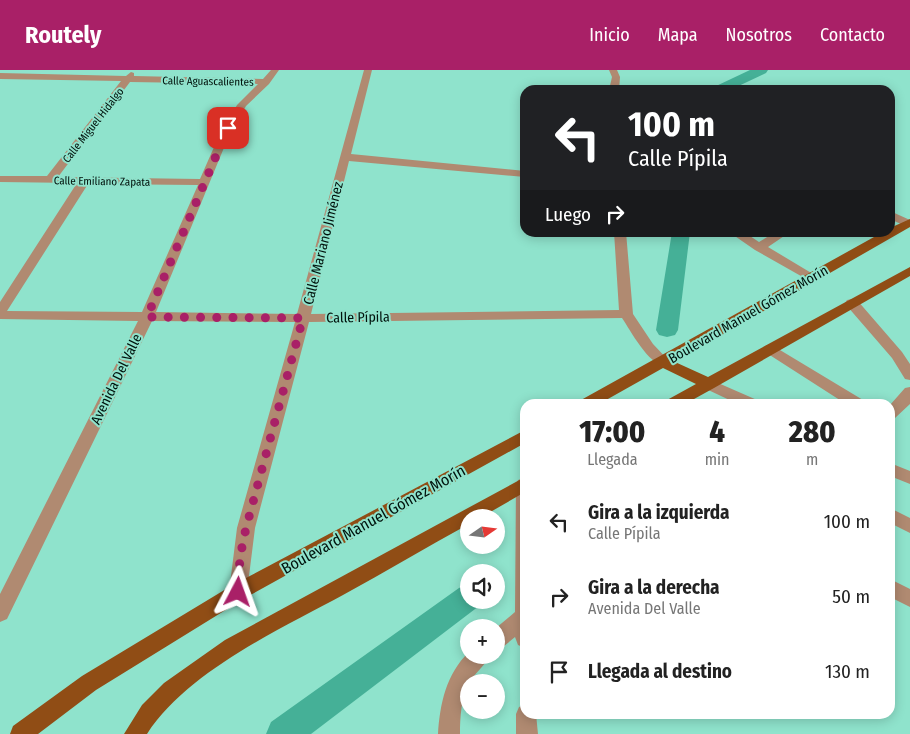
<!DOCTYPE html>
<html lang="es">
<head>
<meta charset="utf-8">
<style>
	:root { --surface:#fff; --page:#f2f2f2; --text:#222; --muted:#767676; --accent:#a92067 }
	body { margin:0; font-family:"Fira Sans Condensed",sans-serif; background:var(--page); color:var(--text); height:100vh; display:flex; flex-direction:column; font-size:19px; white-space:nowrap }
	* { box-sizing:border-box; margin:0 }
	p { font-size:16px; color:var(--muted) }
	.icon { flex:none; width:28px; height:28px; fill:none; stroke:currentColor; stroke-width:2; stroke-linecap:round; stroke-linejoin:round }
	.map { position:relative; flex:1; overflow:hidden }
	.sheet { position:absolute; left:520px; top:329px; width:375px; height:320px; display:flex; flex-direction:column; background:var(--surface); border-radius:15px; box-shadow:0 2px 12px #0003 }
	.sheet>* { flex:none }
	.top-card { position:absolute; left:520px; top:15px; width:375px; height:152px; border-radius:15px; box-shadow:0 2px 12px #0003; background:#202124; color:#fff; overflow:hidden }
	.needle { width:32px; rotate:76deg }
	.controls { position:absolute; left:460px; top:439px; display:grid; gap:10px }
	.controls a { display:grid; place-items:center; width:45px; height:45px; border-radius:50%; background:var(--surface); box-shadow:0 2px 12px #0003; font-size:25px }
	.pin { position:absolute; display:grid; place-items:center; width:42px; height:42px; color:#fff; margin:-21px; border-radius:10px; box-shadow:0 2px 8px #0006 }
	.me { position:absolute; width:55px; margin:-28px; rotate:4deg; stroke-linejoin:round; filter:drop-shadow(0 0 4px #0008) }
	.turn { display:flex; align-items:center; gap:18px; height:105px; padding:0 25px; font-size:22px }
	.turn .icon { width:65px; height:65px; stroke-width:2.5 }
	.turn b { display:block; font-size:35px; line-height:42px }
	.then { display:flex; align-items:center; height:48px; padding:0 25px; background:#0003; gap:10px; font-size:19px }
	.eta { display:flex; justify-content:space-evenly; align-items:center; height:85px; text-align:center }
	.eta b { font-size:30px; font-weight:800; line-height:35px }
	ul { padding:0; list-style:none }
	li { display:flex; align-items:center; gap:15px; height:75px; padding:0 25px }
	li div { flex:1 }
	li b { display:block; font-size:19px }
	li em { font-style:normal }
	header { display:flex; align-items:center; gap:30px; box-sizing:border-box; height:70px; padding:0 25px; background:var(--accent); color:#fff }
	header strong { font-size:24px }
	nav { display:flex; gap:28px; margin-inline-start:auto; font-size:18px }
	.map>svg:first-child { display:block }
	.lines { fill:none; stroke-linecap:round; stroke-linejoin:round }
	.canal { fill:#45b097; fill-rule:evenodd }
	.minor { fill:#b08a71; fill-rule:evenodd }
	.major { fill:#904d15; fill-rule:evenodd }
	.route { stroke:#a92067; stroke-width:9; stroke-dasharray:0 16.2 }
	.labels { text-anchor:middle; stroke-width:4; stroke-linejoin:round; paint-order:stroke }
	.far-street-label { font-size:11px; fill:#00120c; stroke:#8fe3cc }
	.street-label { font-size:14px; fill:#00120c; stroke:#8fe3cc }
	.near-street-label { font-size:16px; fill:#00120c; stroke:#8fe3cc }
</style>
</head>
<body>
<header>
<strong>Routely</strong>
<nav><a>Inicio</a><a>Mapa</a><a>Nosotros</a><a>Contacto</a></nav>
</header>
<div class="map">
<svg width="910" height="664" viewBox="0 0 910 664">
	<rect width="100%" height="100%" fill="#8fe3cc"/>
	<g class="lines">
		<path class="canal" d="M750 0H768L766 3 730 20H712L714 17Z
			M672 162H690L678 260 675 265 667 267 659 265 656 260Z
			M469 514V530H482L479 536 311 664H266L271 652 459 518Z"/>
		<path class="minor" d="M271 0H279L269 14 246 36 228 68 156 242 297 244 364 0H372L351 84 525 101V107L349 91 311 244 619 240 614 162H626L633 244 653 274 670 292 668 295C651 300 631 261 622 248L309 252 255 458 247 522 245 528 238 530 231 528 229 522 237 458 295 252 152 251 7 549 0 552V524L138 251 0 249V232L77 113 0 112V106H47L121 11 0 9V3L126 6 131 2 134 3V6L263 9ZM130 12 258 14 237 35 218 68 200 109 58 107ZM88 114 198 115 142 242 7 241Z
			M609 0H617L620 7 619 20H609L612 7Z
			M890 141 910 150V156L903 155 890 149Z
			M729 162H744L759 172 775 162H790L768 177 818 207 816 210H808L755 180Z
			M852 229 857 230 902 282 910 294V310L905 309 892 288 847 236 845 233 847 230Z
			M770 274 863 330 865 334H846L765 282 763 279 765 276Z
			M709 309 757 330 759 334H738L704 318 702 314 704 310Z
			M910 317V334L895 348 890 350V335L905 318Z
			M890 393 910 401V414L890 406Z
			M524 408 525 578 518 575 515 567 503 577 496 580V558L515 542 516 415 518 410Z
			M890 438 910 448V463L890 453Z
			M890 509 910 519V537L890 527Z
			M469 582V585H490C485 596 474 604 469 613 461 628 460 648 460 664H438C440 634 446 604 469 582Z
			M525 634V644H536L538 664H516V644L519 637Z"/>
		<path class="major" d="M910 149V157L675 292 708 307 910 197V206L714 318 685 334H665L667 330 696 314 663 298 599 334H579L581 330 883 162H890V158Z
			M525 360V373L245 528 96 620 38 664H10L13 656 82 606 231 516Z
			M525 407V422L480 448H469V454C427 477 385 502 343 525 280 559 187 602 147 664H124L142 635 164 613 225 570Z"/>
	</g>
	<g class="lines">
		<path class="route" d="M228 58 147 247 303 248 246 458 240 487 238 522"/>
	</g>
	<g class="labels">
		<g class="far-street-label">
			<text transform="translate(208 11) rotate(1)" y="4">Calle Aguascalientes</text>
			<text transform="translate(93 55) rotate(-52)" y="4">Calle Miguel Hidalgo</text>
			<text transform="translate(102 111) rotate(1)" y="4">Calle Emiliano Zapata</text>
		</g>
		<g class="street-label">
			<text transform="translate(323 173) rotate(-76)" y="5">Calle Mariano Jiménez</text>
			<text transform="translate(748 244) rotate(-30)" y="5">Boulevard Manuel Gómez Morín</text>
			<text transform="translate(358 247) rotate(-1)" y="5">Calle Pípila</text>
			<text transform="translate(116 309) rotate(-64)" y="5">Avenida Del Valle</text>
		</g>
		<g class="near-street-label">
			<text transform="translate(373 449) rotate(-29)" y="6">Boulevard Manuel Gómez Morín</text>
		</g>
	</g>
</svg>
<div class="controls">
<a><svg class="needle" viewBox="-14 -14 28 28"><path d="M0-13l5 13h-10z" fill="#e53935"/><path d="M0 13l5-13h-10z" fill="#767676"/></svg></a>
<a><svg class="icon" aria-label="sound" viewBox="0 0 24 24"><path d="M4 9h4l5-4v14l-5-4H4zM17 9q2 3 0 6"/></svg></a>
<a>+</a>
<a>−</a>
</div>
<div class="pin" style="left:228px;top:58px;background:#d93025"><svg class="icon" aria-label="arrive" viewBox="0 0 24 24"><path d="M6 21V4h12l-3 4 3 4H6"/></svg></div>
<svg class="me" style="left:238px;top:522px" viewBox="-20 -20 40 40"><path d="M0-17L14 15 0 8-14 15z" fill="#a92067" stroke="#fff" stroke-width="4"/></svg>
<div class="top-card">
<div class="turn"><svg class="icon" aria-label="left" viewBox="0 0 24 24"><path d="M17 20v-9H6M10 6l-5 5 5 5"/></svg><div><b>100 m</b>Calle Pípila</div></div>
<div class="then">Luego<svg class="icon" aria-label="right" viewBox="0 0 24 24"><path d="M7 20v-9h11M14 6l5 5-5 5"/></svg></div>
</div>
<section class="sheet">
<div class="eta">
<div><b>17:00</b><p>Llegada</p></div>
<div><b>4</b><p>min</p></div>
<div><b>280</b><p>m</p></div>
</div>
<ul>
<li><svg class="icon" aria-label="left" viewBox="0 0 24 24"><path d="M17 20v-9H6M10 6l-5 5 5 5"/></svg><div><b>Gira a la izquierda</b><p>Calle Pípila</p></div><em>100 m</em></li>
<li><svg class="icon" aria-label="right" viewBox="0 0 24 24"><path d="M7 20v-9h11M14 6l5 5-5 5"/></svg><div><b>Gira a la derecha</b><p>Avenida Del Valle</p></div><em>50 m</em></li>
<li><svg class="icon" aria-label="arrive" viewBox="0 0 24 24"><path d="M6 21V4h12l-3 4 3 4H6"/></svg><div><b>Llegada al destino</b></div><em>130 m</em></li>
</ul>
</section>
</div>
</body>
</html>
